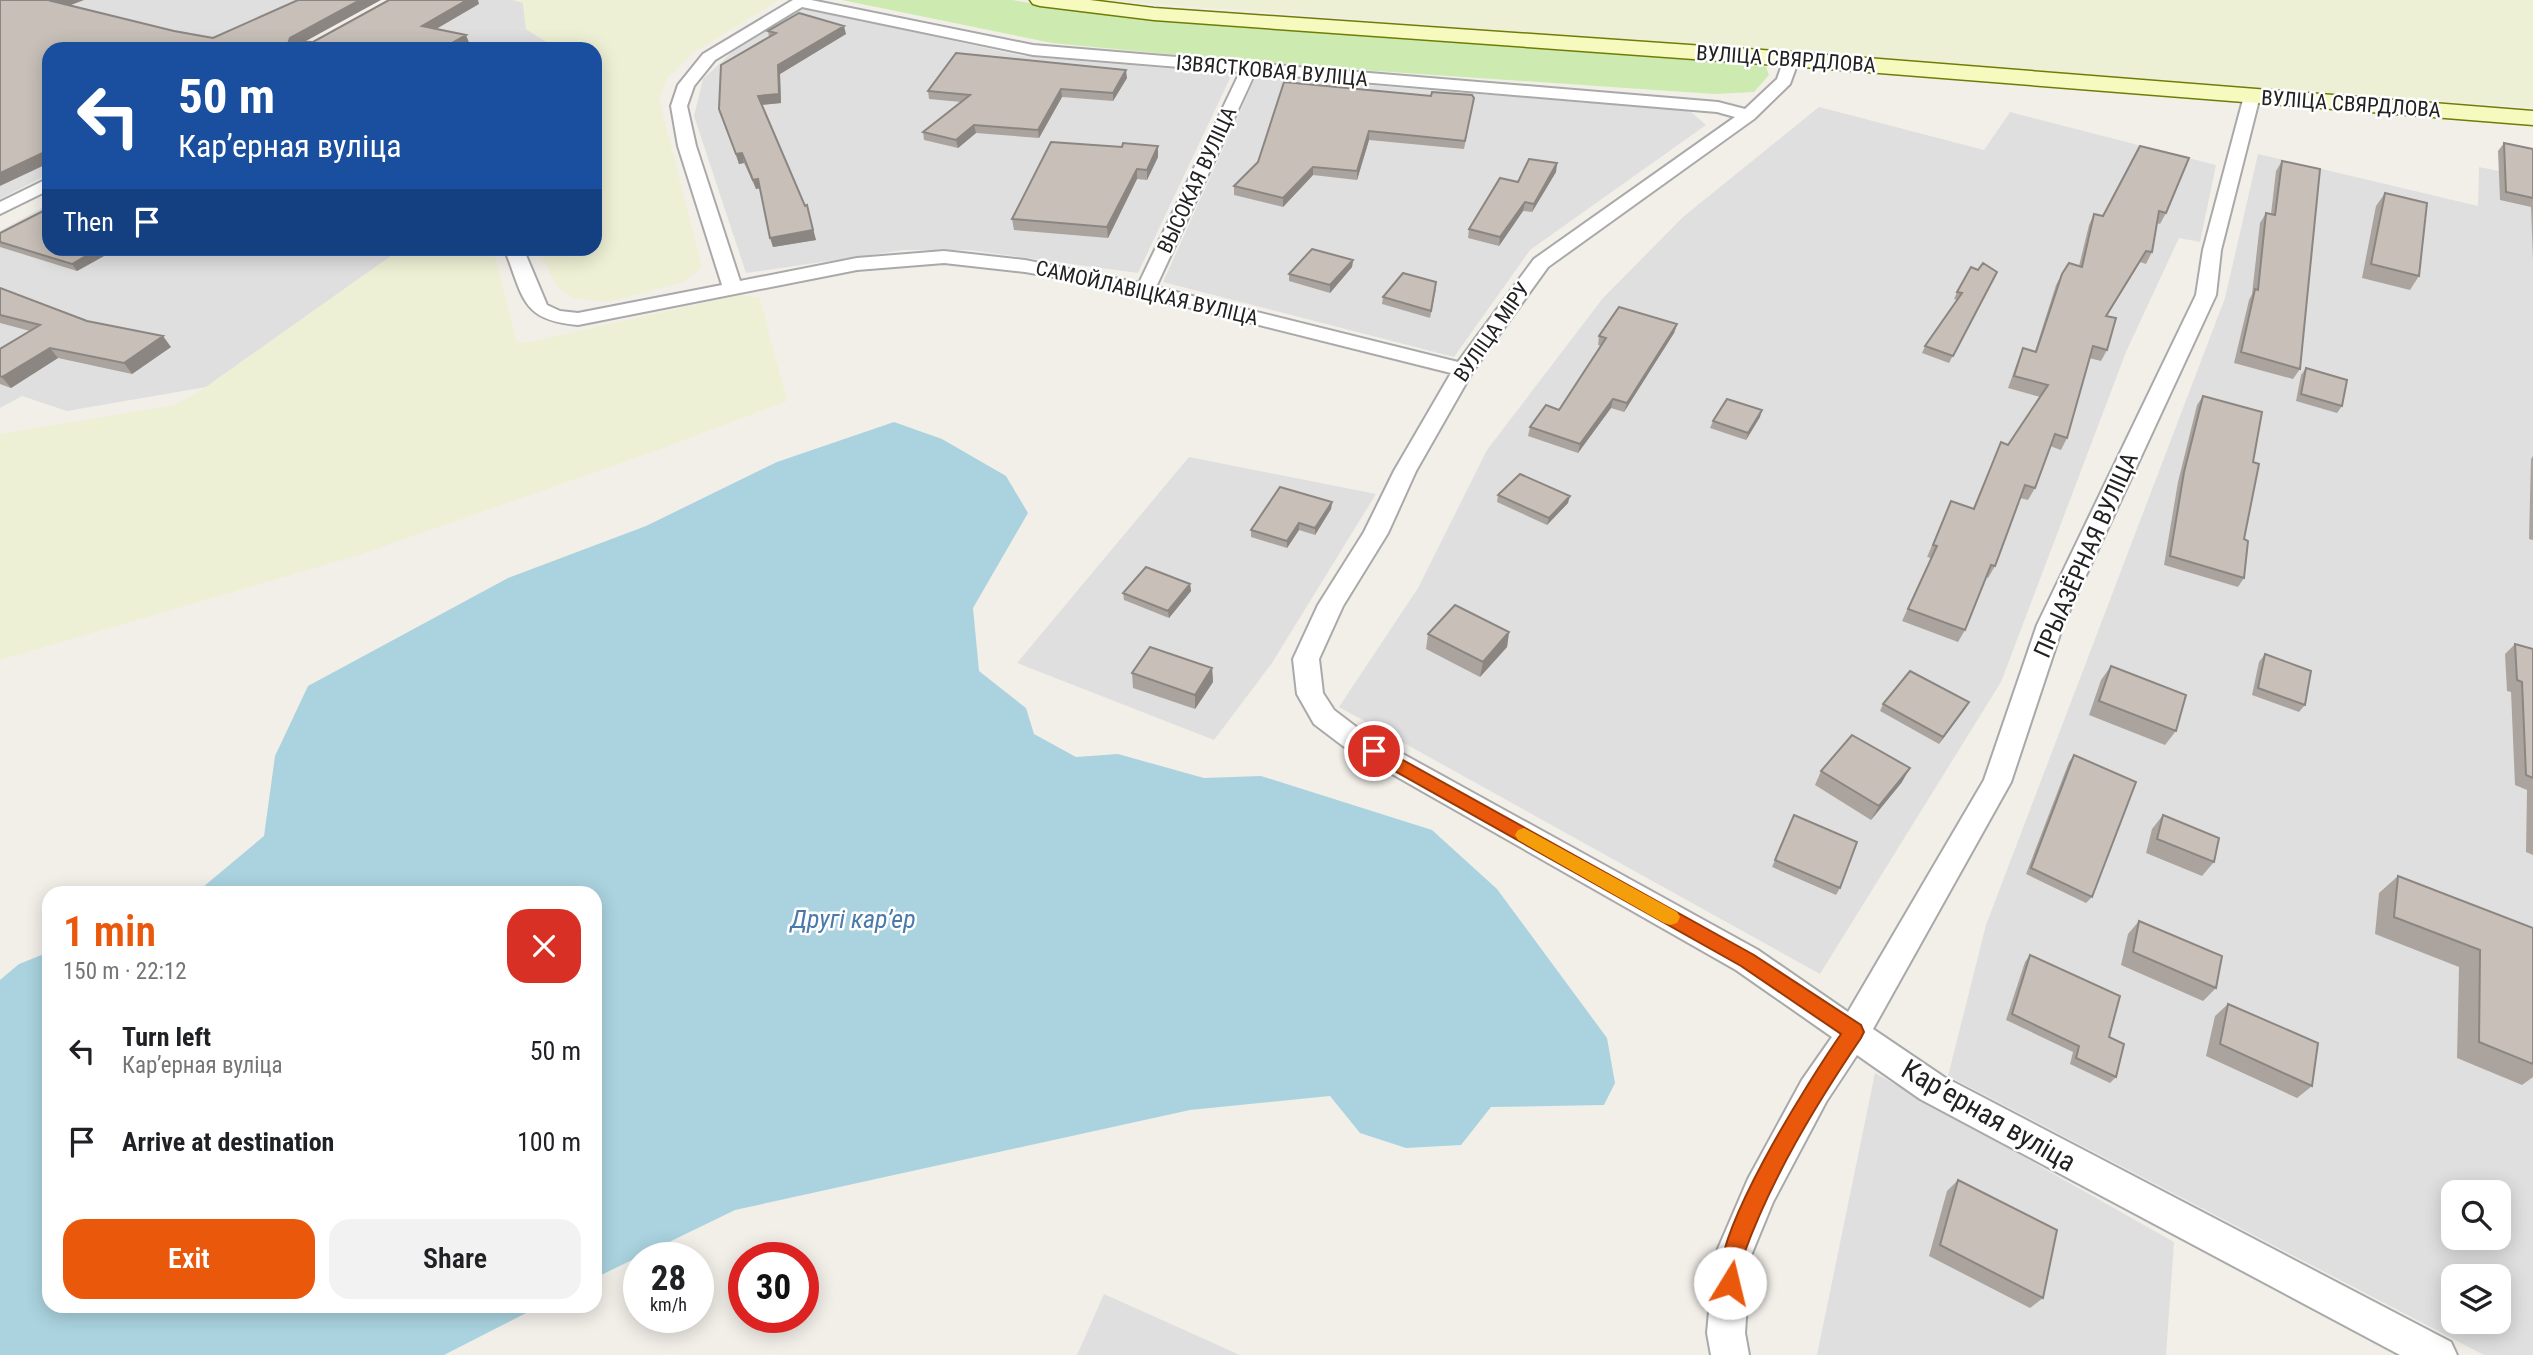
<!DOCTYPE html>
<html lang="en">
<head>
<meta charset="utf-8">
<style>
	:root { --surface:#fff; --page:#f2f2f2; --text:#202124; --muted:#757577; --accent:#ea580c }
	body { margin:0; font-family:"Roboto Condensed",sans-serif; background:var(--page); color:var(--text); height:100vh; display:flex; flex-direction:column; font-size:26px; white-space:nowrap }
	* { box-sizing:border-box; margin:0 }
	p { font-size:23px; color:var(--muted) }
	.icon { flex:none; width:38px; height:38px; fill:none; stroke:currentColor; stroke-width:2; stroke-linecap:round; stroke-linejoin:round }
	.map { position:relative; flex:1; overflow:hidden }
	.panel { position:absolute; left:42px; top:886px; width:560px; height:427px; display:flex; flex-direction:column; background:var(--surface); border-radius:21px; box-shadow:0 4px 18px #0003 }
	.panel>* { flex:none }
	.top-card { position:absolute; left:42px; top:42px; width:560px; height:214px; border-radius:21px; box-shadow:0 4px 18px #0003; background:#1a4fa0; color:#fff; overflow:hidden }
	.fabs { position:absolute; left:2441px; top:1180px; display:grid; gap:14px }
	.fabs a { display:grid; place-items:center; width:70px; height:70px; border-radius:14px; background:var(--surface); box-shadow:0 4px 18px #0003; font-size:35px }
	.speed { position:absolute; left:623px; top:1242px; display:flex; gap:14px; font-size:35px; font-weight:700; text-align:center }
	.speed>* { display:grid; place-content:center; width:91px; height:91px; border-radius:50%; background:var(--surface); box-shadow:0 4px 18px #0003; line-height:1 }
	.speed small { font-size:18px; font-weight:400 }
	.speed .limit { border:10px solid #d22; background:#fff; color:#111 }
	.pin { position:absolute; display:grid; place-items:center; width:60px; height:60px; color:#fff; margin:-30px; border:4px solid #fff; border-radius:50%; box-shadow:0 2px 7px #0007 }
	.me { position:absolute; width:77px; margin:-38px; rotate:9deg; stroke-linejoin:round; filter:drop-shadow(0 0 5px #0008) }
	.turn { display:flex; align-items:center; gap:24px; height:147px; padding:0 21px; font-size:32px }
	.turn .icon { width:91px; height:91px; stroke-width:2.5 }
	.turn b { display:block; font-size:49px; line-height:60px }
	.then { display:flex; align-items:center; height:66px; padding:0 21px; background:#0003; gap:14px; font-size:26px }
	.round { display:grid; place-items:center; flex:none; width:74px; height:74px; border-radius:21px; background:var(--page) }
	.headline { display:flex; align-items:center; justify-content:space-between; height:119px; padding:0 21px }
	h1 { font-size:42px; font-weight:600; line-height:52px; color:var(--accent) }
	.primary-button { display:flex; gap:14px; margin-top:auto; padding:14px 21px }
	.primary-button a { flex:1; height:80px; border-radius:21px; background:var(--accent); color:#fff; font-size:28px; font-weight:600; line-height:80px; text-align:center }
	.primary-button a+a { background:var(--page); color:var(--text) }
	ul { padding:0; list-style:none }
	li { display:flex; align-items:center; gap:21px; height:91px; padding:0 21px }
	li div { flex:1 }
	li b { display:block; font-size:26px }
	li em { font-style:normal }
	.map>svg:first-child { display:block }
	.residential { fill:#e0dfdf; fill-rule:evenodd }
	.farmland { fill:#eef0d5 }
	.grass { fill:#cdebb0 }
	.water { fill:#aad3df }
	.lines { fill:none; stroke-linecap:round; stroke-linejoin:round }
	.street-casing { stroke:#a9a9a9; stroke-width:4 }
	.secondary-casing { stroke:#707d05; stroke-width:3 }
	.street { fill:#fff; fill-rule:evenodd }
	.secondary { fill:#f7fabf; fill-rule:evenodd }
	.wall { fill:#aba49e }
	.shaded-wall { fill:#8b8681 }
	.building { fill:#c7bfb8; stroke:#8b8681; stroke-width:2 }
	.route { fill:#ea580c; stroke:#983908; stroke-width:2 }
	.slow { fill:#f59e0b }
	.labels { text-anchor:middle; stroke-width:5; stroke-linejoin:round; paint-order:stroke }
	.far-street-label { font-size:21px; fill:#222; stroke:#fff }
	.street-label { font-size:24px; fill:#222; stroke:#fff }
	.water-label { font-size:26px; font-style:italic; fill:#4a7aab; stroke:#fff }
	.near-street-label { font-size:28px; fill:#222; stroke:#fff }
</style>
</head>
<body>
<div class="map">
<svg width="2533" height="1355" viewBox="0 0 2533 1355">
	<rect width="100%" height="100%" fill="#f2efe9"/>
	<path class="residential" d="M25 0H378L285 49H49V174L0 199V11Z
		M411 0H513L523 2 526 29 558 49H319Z
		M803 8 1023 56 1232 74 1138 273 969 250H904L746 273 694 116 703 79 732 52Z
		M1256 76 1690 111 1706 125 1530 250 1454 357 1163 282Z
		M1819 107 1984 150 2010 112 2216 165 2200 242 2179 238 2126 352 2001 682 1820 974 1339 707 1418 588 1487 450 1603 298 1683 217Z
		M2258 154 2478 206 2479 167 2533 178V1355H2484L1948 1076 1986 925 2225 298ZM2454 1192H2499V1237H2454ZM2454 1276H2499V1321H2454Z
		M49 204V248L401 249 206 387 67 411 22 396 0 408V231Z
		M1189 457 1376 494 1272 663 1214 740 1017 663Z
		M1875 1073 2174 1242 2166 1355H1817Z
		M1104 1294 1240 1355H1077Z"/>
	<path class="farmland" d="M513 0H779L693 53 667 78 659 99 702 267 684 282 608 302 572 298 556 285 538 249 595 248V49H558L526 29 523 3Z
		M1104 0H2533V108L1735 48Z
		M401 249H484L496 258 516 341 525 343 738 295 760 298 787 401 661 449 359 555 0 660V434L175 405 206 387Z"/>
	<path class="grass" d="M842 0H1012L1086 12 1464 43 1754 62 1766 67 1769 75 1754 92 1714 94 1273 64 1052 43Z"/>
	<path class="water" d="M894 422 942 439 1006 476 1028 513 973 608 979 671 1026 708 1034 734 1076 757 1118 754 1204 778 1261 776 1432 830 1497 889 1607 1038 1615 1083 1604 1105 1491 1107 1461 1145 1406 1148 1360 1133 1330 1096 1190 1110 735 1210 595 1278V892H197L264 836 275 756 308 686 508 578 646 526 777 462Z
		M49 952V1306H540L444 1355H0V980L19 964Z"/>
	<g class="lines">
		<g class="street-casing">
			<path id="street" d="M793 0H811L1033 45 1718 102 1745 109 1777 79 1785 56H1797L1799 59 1790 84 1754 119 1548 267 1473 371 1416 471 1388 533 1343 606 1319 659 1323 693 1334 710 1363 732 1758 950 1848 1012 1984 780 2037 625 2196 295 2203 250 2244 96 2252 91 2258 93 2260 96 2221 250 2216 295 2063 625 2011 782 1873 1029 1944 1077 2451 1342 2457 1355H2400L1920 1099 1857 1055 1826 1102 1773 1202 1750 1258 1745 1333 1749 1355H1711L1707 1333 1714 1258 1748 1179 1802 1080 1832 1037 1736 970 1343 746 1314 724 1301 701 1297 694 1293 659 1318 605 1364 532 1394 471 1451 373 1095 284 1025 272 944 263 857 270 578 325C520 320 524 297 504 248H523L547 305 560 311 578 313 722 285 678 146 671 106 678 85 703 54ZM802 7 1033 55 1240 72 1139 283 1025 260 944 251 857 258 740 281 696 146 687 106 694 86 715 60ZM1255 73 1717 112 1735 117 1534 259 1458 362 1156 287Z
				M49 178V190L0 214V202Z"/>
		</g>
		<g class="secondary-casing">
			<path id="secondary" d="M1030 0H1090L1154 8 1791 52 2533 111V125L1791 66 1154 20 1040 6 1033 4Z"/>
		</g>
		<use href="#street" class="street"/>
		<use href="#secondary" class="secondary"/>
	</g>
	<path class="wall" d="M768 31 846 34 780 74 781 103 762 105 816 240 773 247 760 188 756 189 744 163 739 164 719 109 769 37Z
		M1127 78 1113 101 1062 97 1039 138 976 133 958 148 924 140 923 132 961 102 929 99 928 91Z
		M1431 96 1474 98 1464 149 1369 140 1357 180 1313 175 1283 207 1234 195V186Z
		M2504 143 2533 149V260L2531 207 2500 200 2498 151Z
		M1158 146V157L1147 180 1137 179 1108 238 1014 230 1012 219 1122 147Z
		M2140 146 2166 213 2160 224 2157 223 2152 252 2146 264 2140 262 2107 316V350L2101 361 2089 358 2067 438 2061 450 2050 446 2035 488 2028 500 2020 498 1995 566 1988 578 1986 577 1965 630 1958 642 1902 621 1931 558 1927 557 1951 501 1973 508 2001 442 2008 445 2040 397 2008 388 2018 360 2023 348 2035 351 2056 285 2062 274 2079 266 2089 225 2094 214 2103 216Z
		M2282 161 2300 369 2293 379 2234 363 2249 300 2252 294 2260 223 2266 213 2271 214 2276 171Z
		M1557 163 1556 172 1532 212 1523 211 1499 246 1468 238 1469 229 1518 182Z
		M2385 193 2419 276 2410 290 2362 278 2376 206Z
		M0 233 49 248 113 251 77 271 0 247Z
		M1353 260 1352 267 1330 293 1289 281V274Z
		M1978 270 1997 272 1949 363 1922 353 1925 346 1957 300 1954 299 1957 292Z
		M0 288 87 321 171 347 132 374 58 358 11 388 0 384V349L30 331 0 323Z
		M1436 289 1430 318 1382 304 1383 297Z
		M1677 324 1674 333 1624 412 1611 408 1578 453 1528 436 1530 427 1559 410 1601 346 1598 345 1599 336Z
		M2306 368 2342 406 2337 413 2296 401 2301 375Z
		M2203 396 2253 462 2244 539V578L2238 587 2164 565 2178 482 2197 405Z
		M1760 417 1746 440 1710 428 1713 421Z
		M2533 456V540L2529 539 2531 459Z
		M1498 495 1568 503 1547 525 1497 502Z
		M1332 502 1331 509 1315 535 1299 530 1287 548 1251 537V530Z
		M1190 584 1191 591 1169 618 1124 600 1123 593Z
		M1509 632 1507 647 1480 677 1426 649 1428 634Z
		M2515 644 2533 649V855L2526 852 2527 790 2515 785 2511 692 2507 691 2505 654Z
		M2265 654 2305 705 2299 712 2252 695 2259 662Z
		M2111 666 2176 731 2165 745 2089 715 2101 680Z
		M1212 668 1213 682 1195 709 1133 688 1132 673Z
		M1969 702 1965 709 1939 744 1880 711 1883 704Z
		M2074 755 2092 897 2086 903 2026 874 2069 762Z
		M1821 771 1902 782 1871 820 1815 785Z
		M1794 815 1840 888 1836 895 1772 867Z
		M2163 815 2214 862 2202 876 2146 853 2152 829Z
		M2398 876 2533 928V1077L2522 1085 2457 1058 2459 967 2375 934 2379 893Z
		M2139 921 2216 988 2203 1001 2121 965 2128 934Z
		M2030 955 2109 1037 2116 1077 2110 1083 2070 1064 2073 1052 2006 1020 2025 962Z
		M2228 1004 2312 1086 2297 1098 2206 1056 2215 1016Z
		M1958 1180 2043 1298 2030 1308 1929 1256 1947 1191Z"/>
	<path class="shaded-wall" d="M55 0H84L58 10 52 1Z
		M360 0H381L295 47 289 41 290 38Z
		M467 0H478L479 4 426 35 422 26Z
		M844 26 846 34 780 74 781 103 760 105 758 96 778 65Z
		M466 35 470 45 462 49H441Z
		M1126 70 1127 78 1113 101V93Z
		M1061 89 1062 97 1039 138 1038 130Z
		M974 125 976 133 958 148 956 140Z
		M1369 131V140L1357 180V171Z
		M1158 146V157L1147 180V170Z
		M49 150V163L0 186V173Z
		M742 153 744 163 739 164 736 154Z
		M1557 163 1556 172 1532 212 1534 204Z
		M1313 167V175L1283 207V198Z
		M1137 169V179L1108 238 1107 227Z
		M758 179 761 188 756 189 753 180Z
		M1525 202 1523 211 1499 246 1500 237Z
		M807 205 816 240 773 247 770 238Z
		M100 248H111L113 251 77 271 72 264Z
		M2146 251 2140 262 2100 327 2106 316Z
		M1353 260 1352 267 1330 293V285Z
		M1677 324 1674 333 1624 412 1627 403Z
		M163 336 171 347 132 374 124 363Z
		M50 348 58 358 11 388 2 377Z
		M1613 399 1611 408 1578 453 1580 444Z
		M1762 410 1760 417 1746 440 1748 433Z
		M1570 496 1568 503 1547 525 1549 518Z
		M1332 502 1331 509 1315 535V528Z
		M1299 523V530L1287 548V541Z
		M1190 584 1191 591 1169 618 1168 611Z
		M1509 632 1507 647 1480 677 1483 662Z
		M1212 668 1213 682 1195 709V695Z
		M1969 702 1965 709 1939 744 1943 737Z
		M1910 768 1902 782 1871 820 1879 806Z"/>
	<path class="building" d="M0 0H55L52 1 174 31 213 38 298 0H360L290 38 289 41 313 42 389 0H467L422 26 466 35 441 49H49V150L0 173Z
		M799 13 844 26 778 65 779 94 758 96 805 206 807 205 813 230 770 238 758 179 753 180 742 153 736 154 719 109 721 65 776 33 768 31Z
		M956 53 1126 70 1113 93 1061 89 1038 130 974 125 956 140 923 132 970 95 928 91Z
		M1284 82 1431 96 1432 92 1472 95 1474 98 1465 141 1369 131 1357 171 1313 167 1283 198 1234 186 1258 162Z
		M1051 142 1122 147 1123 143 1158 146 1147 170 1137 169 1107 227 1012 219Z
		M2504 143 2533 149V198L2506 192Z
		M2140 146 2189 158 2166 213 2159 211 2152 252 2146 251 2106 316 2116 318 2107 350 2093 346 2067 438 2055 434 2035 488 2025 485 1995 566 1991 565 1965 630 1908 609 1937 546 1933 545 1951 501 1974 509 2001 442 2008 445 2048 385 2014 376 2023 348 2036 352 2062 274 2069 263 2082 267 2094 214 2103 216Z
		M1529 159 1557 163 1534 204 1525 202 1500 237 1469 229 1500 178 1518 182Z
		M2282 161 2320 169 2300 369 2241 352 2255 289 2258 290 2266 213 2275 215Z
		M2385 193 2427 203 2419 276 2371 264Z
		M49 208V248H100L72 264 0 242V233Z
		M1312 249 1353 260 1330 285 1289 274Z
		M1983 263 1997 272 1953 356 1925 346 1962 293 1957 292 1971 267 1978 270Z
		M1403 273 1436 282 1431 311 1383 297Z
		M0 288 87 321 163 336 124 363 50 348 2 377 0 376V349L40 325 0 315Z
		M1619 307 1677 324 1627 403 1613 399 1580 444 1530 427 1546 405 1559 410 1606 338 1599 336Z
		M2306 368 2347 380 2342 406 2301 394Z
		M2203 396 2262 412 2253 462 2259 464 2244 539 2248 541 2244 578 2170 556 2184 472Z
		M1727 399 1762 410 1748 433 1713 421Z
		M1520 474 1570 496 1549 518 1498 495Z
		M1280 487 1332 502 1315 528 1299 523 1287 541 1251 530Z
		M1146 567 1190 584 1168 611 1123 593Z
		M1455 605 1509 632 1483 662 1428 634Z
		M2515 644 2533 649V778L2526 775 2522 682 2517 680Z
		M1150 647 1212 668 1195 695 1132 673Z
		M2265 654 2311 671 2305 705 2258 688Z
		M2111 666 2186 695 2176 731 2099 701Z
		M1910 671 1969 702 1943 737 1883 704Z
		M1852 735 1910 768 1879 806 1821 771Z
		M2074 755 2136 782 2092 897 2031 868Z
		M1794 815 1857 842 1840 888 1775 860Z
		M2163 815 2219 838 2214 862 2157 839Z
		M2398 876 2533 928V1064L2479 1042 2480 950 2394 917Z
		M2139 921 2222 956 2216 988 2133 952Z
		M2030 955 2120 996 2109 1037 2124 1044 2116 1077 2076 1058 2079 1046 2012 1014Z
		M2228 1004 2318 1043 2312 1086 2220 1044Z
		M1958 1180 2057 1230 2043 1298 1940 1245Z"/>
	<path class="route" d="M1374 744 1754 955 1861 1025 1864 1032 1861 1038C1815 1106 1772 1177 1744 1254 1740 1266 1743 1279 1738 1291L1730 1294 1722 1291C1703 1245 1812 1076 1841 1034L1741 966 1368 756 1366 751 1368 746Z"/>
	<path class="slow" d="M1524 828 1677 912 1680 917 1677 923 1670 925 1664 923 1518 840 1515 835 1518 830Z"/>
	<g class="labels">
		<g class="far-street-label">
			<text transform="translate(1786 59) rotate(4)" y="7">ВУЛІЦА СВЯРДЛОВА</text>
			<text transform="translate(1272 71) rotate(5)" y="7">ІЗВЯСТКОВАЯ ВУЛІЦА</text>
			<text transform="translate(2351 104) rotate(4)" y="7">ВУЛІЦА СВЯРДЛОВА</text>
			<text transform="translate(1197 180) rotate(-65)" y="7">ВЫСОКАЯ ВУЛІЦА</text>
			<text transform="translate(1147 293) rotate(13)" y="7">САМОЙЛАВІЦКАЯ ВУЛІЦА</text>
			<text transform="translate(1492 332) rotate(-55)" y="7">ВУЛІЦА МІРУ</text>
		</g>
		<g class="street-label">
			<text transform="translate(2086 555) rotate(-66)" y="8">ПРЫАЗЁРНАЯ ВУЛІЦА</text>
		</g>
		<g class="water-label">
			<text x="853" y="928">Другі карʼер</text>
		</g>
		<g class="near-street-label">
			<text transform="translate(1989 1115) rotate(30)" y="10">Карʼерная вуліца</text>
		</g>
	</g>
</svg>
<div class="fabs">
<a><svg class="icon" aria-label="search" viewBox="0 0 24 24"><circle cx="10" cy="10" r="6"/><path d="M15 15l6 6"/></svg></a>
<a><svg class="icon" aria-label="layers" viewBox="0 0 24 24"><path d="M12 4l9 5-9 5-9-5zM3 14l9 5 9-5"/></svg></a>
</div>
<div class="speed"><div>28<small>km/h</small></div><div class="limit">30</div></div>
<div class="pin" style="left:1374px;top:751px;background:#d93025"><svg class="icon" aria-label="arrive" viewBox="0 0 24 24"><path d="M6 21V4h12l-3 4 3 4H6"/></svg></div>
<svg class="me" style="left:1730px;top:1283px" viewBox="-20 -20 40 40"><circle r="19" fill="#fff"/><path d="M0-13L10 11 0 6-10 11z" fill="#ea580c"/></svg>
<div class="top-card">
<div class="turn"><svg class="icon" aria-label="left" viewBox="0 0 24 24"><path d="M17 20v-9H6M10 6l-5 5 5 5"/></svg><div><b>50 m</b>Карʼерная вуліца</div></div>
<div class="then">Then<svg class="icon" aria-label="arrive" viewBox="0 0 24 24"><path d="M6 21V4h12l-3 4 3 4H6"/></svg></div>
</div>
<section class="panel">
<div class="headline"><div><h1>1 min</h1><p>150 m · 22:12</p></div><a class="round" style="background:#d93025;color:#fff"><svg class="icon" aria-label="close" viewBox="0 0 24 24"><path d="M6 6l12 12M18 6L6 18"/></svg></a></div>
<ul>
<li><svg class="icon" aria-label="left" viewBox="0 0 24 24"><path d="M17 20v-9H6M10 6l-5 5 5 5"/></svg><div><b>Turn left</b><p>Карʼерная вуліца</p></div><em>50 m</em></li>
<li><svg class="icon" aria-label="arrive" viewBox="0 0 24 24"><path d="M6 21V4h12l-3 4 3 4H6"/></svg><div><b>Arrive at destination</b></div><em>100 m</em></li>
</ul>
<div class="primary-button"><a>Exit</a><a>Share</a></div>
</section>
</div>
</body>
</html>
